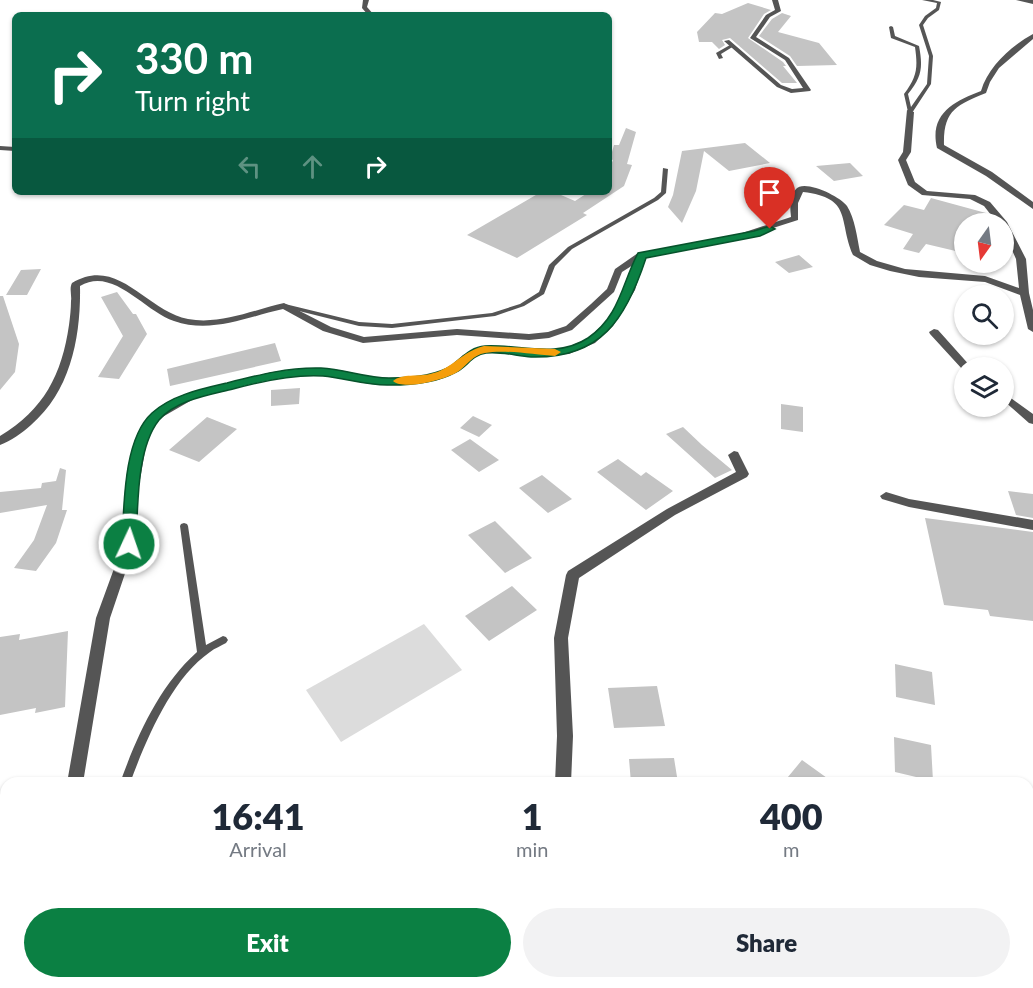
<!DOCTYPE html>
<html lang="en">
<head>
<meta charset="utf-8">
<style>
	:root { --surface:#fff; --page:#f2f2f3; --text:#1f2937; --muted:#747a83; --accent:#0b8043 }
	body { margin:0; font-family:Lato,sans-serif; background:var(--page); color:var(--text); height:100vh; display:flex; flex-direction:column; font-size:22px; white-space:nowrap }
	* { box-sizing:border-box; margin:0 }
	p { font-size:20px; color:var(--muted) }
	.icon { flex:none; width:33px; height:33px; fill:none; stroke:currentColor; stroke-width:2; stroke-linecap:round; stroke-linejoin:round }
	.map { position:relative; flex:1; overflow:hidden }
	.side { position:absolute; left:0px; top:777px; width:1034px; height:212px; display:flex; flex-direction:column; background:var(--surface); border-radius:18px 18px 0 0; box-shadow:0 2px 4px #0004 }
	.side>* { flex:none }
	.top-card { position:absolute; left:12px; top:12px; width:600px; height:183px; border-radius:9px; box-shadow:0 2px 4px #0004; background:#0b6e4f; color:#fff; overflow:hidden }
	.needle { width:39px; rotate:194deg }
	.tools { position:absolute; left:954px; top:213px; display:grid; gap:12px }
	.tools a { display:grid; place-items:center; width:60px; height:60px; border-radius:50%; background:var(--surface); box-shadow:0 2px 4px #0004; font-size:30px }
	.pin { position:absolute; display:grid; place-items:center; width:51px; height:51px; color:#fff; margin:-62px -26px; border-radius:50% 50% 50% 0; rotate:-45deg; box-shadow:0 0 6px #0007 }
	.pin .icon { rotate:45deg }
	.me { position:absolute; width:66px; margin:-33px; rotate:3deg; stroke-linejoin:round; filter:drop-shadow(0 0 4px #0008) }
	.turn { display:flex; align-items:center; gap:21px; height:126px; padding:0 24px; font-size:27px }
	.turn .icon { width:78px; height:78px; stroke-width:2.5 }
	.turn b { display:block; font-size:42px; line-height:51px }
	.lanes { display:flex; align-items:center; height:57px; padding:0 24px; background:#0003; justify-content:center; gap:30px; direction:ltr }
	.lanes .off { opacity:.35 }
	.eta { display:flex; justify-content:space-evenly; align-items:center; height:102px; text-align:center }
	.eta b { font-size:36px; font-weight:800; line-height:42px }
	.button { display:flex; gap:12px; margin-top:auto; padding:12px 24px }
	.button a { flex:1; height:69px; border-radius:36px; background:var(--accent); color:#fff; font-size:24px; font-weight:800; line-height:69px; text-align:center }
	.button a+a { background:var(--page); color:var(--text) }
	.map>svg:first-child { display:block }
	.green { fill:#dcdcdc }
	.building { fill:#c4c4c4 }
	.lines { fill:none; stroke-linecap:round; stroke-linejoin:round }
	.lane { fill:#555; fill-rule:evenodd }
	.street { fill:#555; fill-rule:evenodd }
	.route { fill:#0b8043; stroke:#07532c; stroke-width:1.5 }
	.slow { fill:#f59e0b }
</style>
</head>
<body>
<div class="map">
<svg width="1033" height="988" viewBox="0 0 1033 988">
	<rect width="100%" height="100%" fill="#fff"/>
	<path class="green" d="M424 624 462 670 341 742 306 690Z"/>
	<path class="building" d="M748 3 771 10 764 14 748 38 783 62 786 66H783L797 83H782L730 38 722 40 725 45 719 49 712 42H699L697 32 715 13 722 14Z
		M782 13 791 16 778 32 819 43 837 65 797 66 790 56 759 36 772 19Z
		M626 128 636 132 627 164 632 165 624 186 583 213 587 215 517 258 467 235 541 192H554L575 201 589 192H609V170L613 160 610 159 614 145H619Z
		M745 143 770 163 729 171 704 151 696 191 682 223 668 207 673 195 682 151Z
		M850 163 863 176 834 181 816 166Z
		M931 198 986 213 981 224H964V253L926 244 919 253 903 249 913 234 884 225 904 205 924 210Z
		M799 255 813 267 789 273 775 262Z
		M41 269 27 295H6L21 270Z
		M117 292 133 314H136L147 334 119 379 98 377 123 336 101 297Z
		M0 296H3L19 344 15 372 0 390Z
		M275 343 281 361 170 386 167 369Z
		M300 388 299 404 271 406V390Z
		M781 404 803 407V432L781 429Z
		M473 416 492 425 479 437 460 428Z
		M207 417 237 429 199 462 169 450Z
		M683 427 702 445 732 470 715 478 666 434Z
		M470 439 499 460 479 472 451 450Z
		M618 459 641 476 646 472 673 491 646 510 597 472Z
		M60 468 66 470 62 510H67L56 543 36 571 14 568 34 540 47 505 0 513V492L41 488 42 483 56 481Z
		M542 475 572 499 548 513 519 488Z
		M1008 491 1033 494V518L1016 515Z
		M925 518 1033 532V621L990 616 988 610 944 605Z
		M495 521 532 558 505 573 468 535Z
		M512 586 537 610 489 641 465 616Z
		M68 631 65 707 35 713 36 708 0 715V637L20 634 19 640Z
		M895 664 932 672 935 705 896 697Z
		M657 686 665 726 614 728 608 688Z
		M894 737 931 745 933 781 895 772Z
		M674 758 678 783H631L629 759Z
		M802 760 834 783H783Z"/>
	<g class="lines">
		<path class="lane" d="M922 0H933L941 2 939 10 928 18 923 25 933 56 931 84 912 113H910L908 112 904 94C917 77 918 68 915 47L891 38 889 27 891 26 893 27 895 36 919 46C923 67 922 77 908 94L911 107 927 84 929 56 919 25 925 16 936 8 937 3Z
			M730 45 734 46 721 54 723 58 719 59 716 53Z
			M663 168 668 169 666 193 658 200 572 249 555 266 544 294 524 306 495 316 392 328 359 326 283 307 282 306 285 304 359 322 392 324 492 313 520 304 539 292 549 265 568 247 654 198 661 192Z
			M184 523 187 524 188 526 206 645 223 636 226 637 228 640 226 643C221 646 215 648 210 652 171 679 146 740 130 783H120C137 736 159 686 197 652L180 526 181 524Z
			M59 982H72L70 988H57Z"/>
		<path class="street" d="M363 0H369L367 7 374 15H368L362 8Z
			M772 0H778L781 11 770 17 756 37 789 58 811 90 810 91 791 93 777 87 724 41 729 40 781 85 792 89 803 88 785 60 750 38 766 15 775 10Z
			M1016 0H1033V4Z
			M1033 34V39L999 68 990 82 986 93C957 105 943 110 944 145L992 172 1033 202V209L986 176 937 148C929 114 954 101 981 91 988 67 1011 46 1033 34Z
			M907 110 914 112 911 152 906 160 915 182 927 191 975 195 990 202 1007 222 1026 259 1029 293 1033 310V332L1028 329 1020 295 985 282 919 277 890 271 870 265 853 255C838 220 853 198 803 192L798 203V220L738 239 645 257 635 290 613 326 595 343 569 354 532 356 486 352 471 359 459 371 438 380 388 385 321 375 272 378 197 397 159 419 147 440 138 491 135 544 110 618 83 783H67L96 618 123 544 126 491 135 440 151 414 189 393 272 372 321 369 388 379 432 375 451 367 463 355 485 346 532 350 563 349 587 339 606 322 625 290 633 265 622 272 614 292 572 330 549 338 529 340 457 335 363 343 323 331 283 309C247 317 211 334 174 321 144 311 113 266 80 286 81 336 71 391 31 425 22 433 11 441 0 445V436C44 410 62 374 69 325 70 317 71 309 71 301 72 295 69 289 72 283 118 255 146 311 188 319 220 325 253 310 284 303L331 327 364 337 457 329 529 334 548 332 566 326 591 304 607 289 615 269 638 253 736 235 791 217C790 207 789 197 796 189 804 179 840 196 847 206 855 219 857 237 860 252L877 261 905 269 985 276 1019 288 1016 259 1004 232V224H998L984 206 970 199 922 195 908 185 898 160 903 152Z
			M0 146 15 147V151L0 150Z
			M934 329 938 330 972 368H964L963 370 930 334 929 332Z
			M1004 393 1033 414V424L1029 423 1004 401Z
			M734 451 738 452 749 474 747 477 675 515 579 578 568 638 573 736 571 783H555L557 736 554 638 566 575 568 571 667 509 736 472 728 455Z
			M886 492 909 499 1033 520V530L909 507 882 499 880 496Z
			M1033 885V908L1028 910V888Z
			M7 982H25L24 988H6Z
			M90 982H112L110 988H88Z
			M941 982H962L960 988H939Z"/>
	</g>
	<path class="route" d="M770 226 775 229 760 236 646 258C626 319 601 359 531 357 517 356 500 351 486 353 472 355 467 367 456 372 436 383 413 385 390 385 368 386 345 378 323 376 293 374 262 381 233 389 209 395 176 400 159 420 136 449 138 508 136 544L129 549 122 544C124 507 123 439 152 413 172 395 201 389 227 383 258 375 289 367 321 368 344 369 366 378 389 378 408 378 434 377 451 366 462 358 470 347 485 346 520 344 556 359 588 338 620 316 622 283 638 253L754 231Z"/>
	<path class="slow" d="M484 346 555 349 561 352 555 356C535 355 504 349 485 353 473 355 468 364 459 371 448 379 404 391 393 381 402 373 419 377 430 374 451 370 461 352 484 346Z"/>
</svg>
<div class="tools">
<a><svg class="needle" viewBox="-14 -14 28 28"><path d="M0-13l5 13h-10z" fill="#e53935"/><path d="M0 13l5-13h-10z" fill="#747a83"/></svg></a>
<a><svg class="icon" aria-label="search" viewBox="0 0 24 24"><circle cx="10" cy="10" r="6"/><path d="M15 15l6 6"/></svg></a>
<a><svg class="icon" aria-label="layers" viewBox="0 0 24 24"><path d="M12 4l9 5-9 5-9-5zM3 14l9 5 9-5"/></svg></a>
</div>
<div class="pin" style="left:770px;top:229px;background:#d93025"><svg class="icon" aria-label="arrive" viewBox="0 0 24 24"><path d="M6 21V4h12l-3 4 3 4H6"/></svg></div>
<svg class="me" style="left:129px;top:544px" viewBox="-20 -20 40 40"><circle r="17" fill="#0b8043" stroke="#fff" stroke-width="3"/><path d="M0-11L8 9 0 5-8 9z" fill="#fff"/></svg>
<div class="top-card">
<div class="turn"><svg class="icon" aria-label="right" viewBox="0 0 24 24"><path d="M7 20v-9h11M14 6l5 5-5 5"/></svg><div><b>330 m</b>Turn right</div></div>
<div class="lanes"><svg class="icon off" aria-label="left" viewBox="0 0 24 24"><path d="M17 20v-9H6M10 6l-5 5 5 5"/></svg><svg class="icon off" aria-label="ahead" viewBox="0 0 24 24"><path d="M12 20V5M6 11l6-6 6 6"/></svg><svg class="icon" aria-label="right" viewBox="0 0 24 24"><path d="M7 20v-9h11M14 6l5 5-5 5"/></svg></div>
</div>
<section class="side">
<div class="eta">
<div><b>16:41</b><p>Arrival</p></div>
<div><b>1</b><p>min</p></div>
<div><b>400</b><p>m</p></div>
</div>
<div class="button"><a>Exit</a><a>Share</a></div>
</section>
</div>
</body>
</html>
